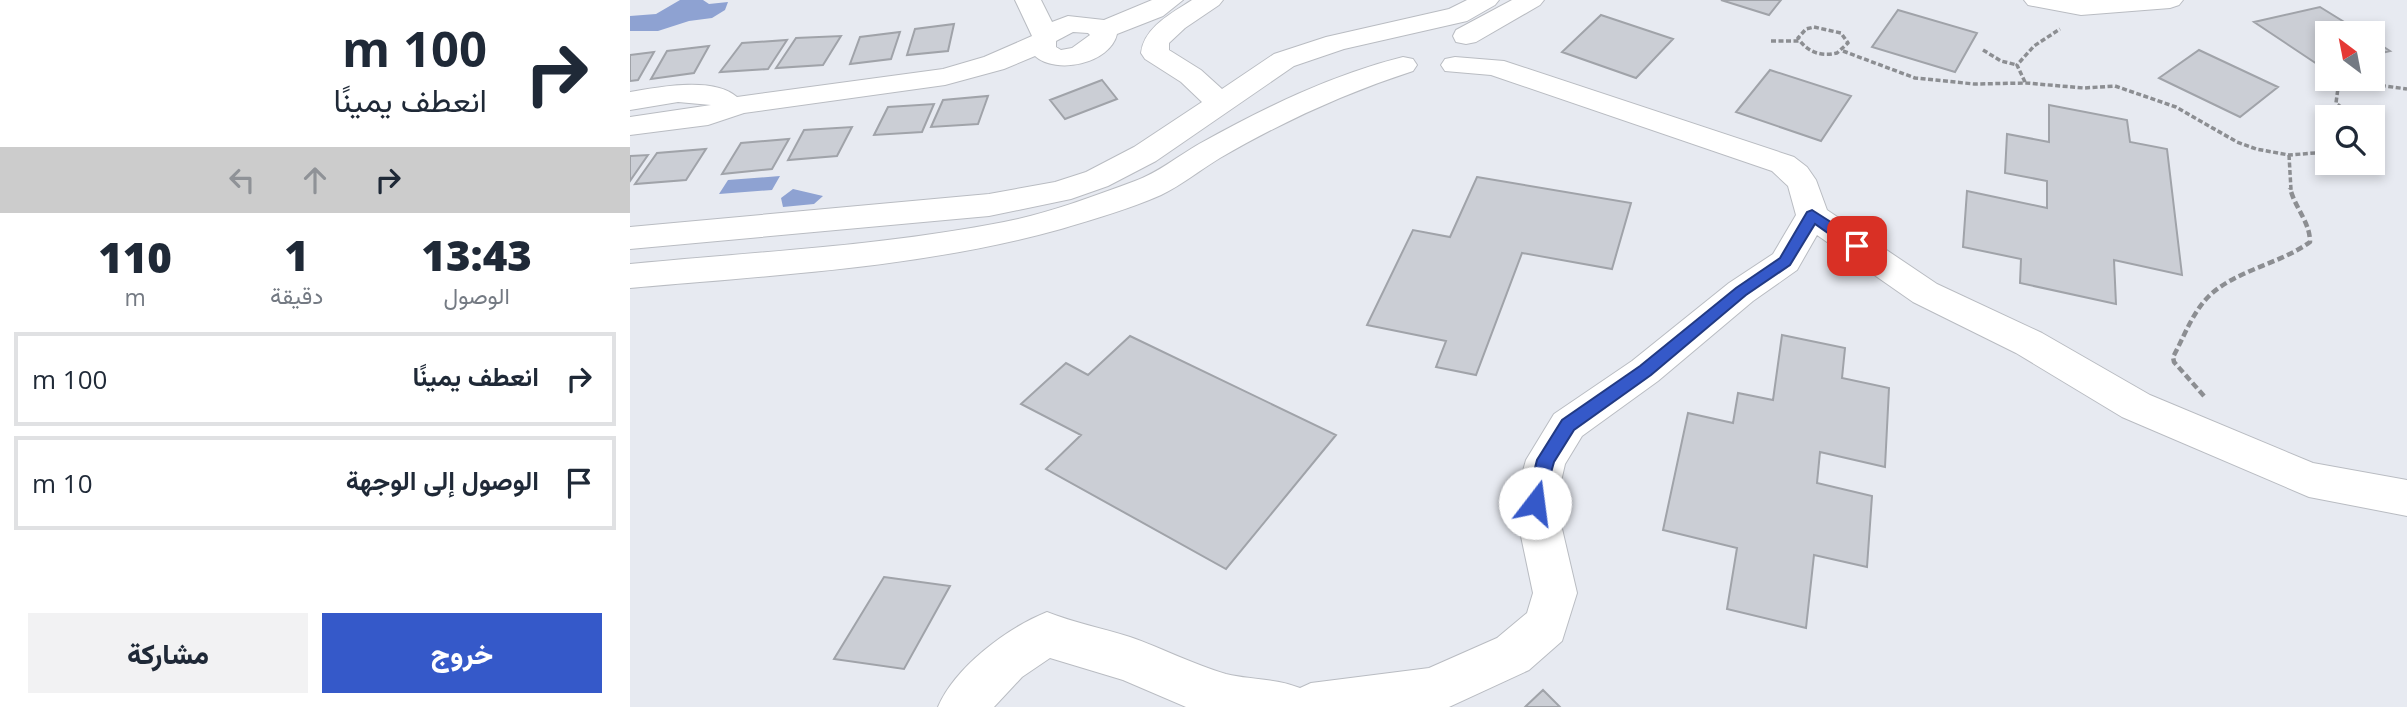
<!DOCTYPE html>
<html lang="ar">
<head>
<meta charset="utf-8">
<style>
	:root { --surface:#fff; --page:#f2f2f3; --text:#1f2937; --muted:#747a83; --line:#e0e1e3; --accent:#3559c9 }
	body { margin:0; font-family:"Open Sans",Vazirmatn,sans-serif; background:var(--page); color:var(--text); direction:rtl; height:100vh; display:flex; flex-direction:column; font-size:26px; white-space:nowrap }
	* { box-sizing:border-box; margin:0 }
	p { font-size:23px; color:var(--muted) }
	.icon { flex:none; width:38px; height:38px; fill:none; stroke:currentColor; stroke-width:2; stroke-linecap:round; stroke-linejoin:round }
	.map { position:relative; flex:1; overflow:hidden; direction:ltr }
	.drawer { display:flex; flex-direction:column; background:var(--surface); width:630px }
	.drawer>* { flex:none }
	.top-card { background:#fff; color:var(--text); overflow:hidden }
	.needle { width:46px; rotate:328deg }
	.fabs { position:absolute; left:1685px; top:21px; display:grid; gap:14px }
	.fabs a { display:grid; place-items:center; width:70px; height:70px; border-radius:0px; background:var(--surface); box-shadow:0 4px 10px #0003; font-size:35px }
	.pin { position:absolute; display:grid; place-items:center; width:60px; height:60px; color:#fff; margin:-30px; border-radius:14px; box-shadow:0 4px 10px #0006 }
	.me { position:absolute; width:77px; margin:-38px; rotate:15deg; stroke-linejoin:round; filter:drop-shadow(0 0 5px #0008) }
	.turn { display:flex; align-items:center; gap:24px; height:147px; padding:0 28px; font-size:32px }
	.turn .icon { width:91px; height:91px; stroke-width:2.5 }
	.turn b { display:block; font-size:49px; line-height:60px }
	.lanes { display:flex; align-items:center; height:66px; padding:0 28px; background:#0003; justify-content:center; gap:35px; direction:ltr }
	.lanes .off { opacity:.35 }
	.eta { display:flex; justify-content:space-evenly; align-items:center; height:119px; text-align:center }
	.eta b { font-size:42px; font-weight:800; line-height:49px }
	.button { display:flex; gap:14px; margin-top:auto; padding:14px 28px }
	.button a { flex:1; height:80px; border-radius:0px; background:var(--accent); color:#fff; font-size:28px; font-weight:800; line-height:80px; text-align:center }
	.button a+a { background:var(--page); color:var(--text) }
	ul { padding:0; list-style:none }
	li { display:flex; align-items:center; gap:21px; height:94px; margin:0 14px 10px; padding:0 14px; border:4px solid var(--line); border-radius:0px }
	li div { flex:1 }
	li b { display:block; font-size:26px }
	li em { font-style:normal }
	main { display:flex; flex:1; min-height:0 }
	.map>svg:first-child { display:block }
	.water { fill:#8ea2d2 }
	.building { fill:#cbced5; stroke:#a0a3a9; stroke-width:2 }
	.lines { fill:none; stroke-linecap:round; stroke-linejoin:round }
	.minor-casing { stroke:#b9bcc2; stroke-width:2 }
	.path-far1 { stroke:#8c8e92; stroke-width:3.5; stroke-dasharray:5 2.5; stroke-linecap:butt }
	.path { stroke:#8c8e92; stroke-width:4.5; stroke-dasharray:7 3.5; stroke-linecap:butt }
	.minor { fill:#fff; fill-rule:evenodd }
	.route { fill:#3559c9; stroke:#223a83; stroke-width:2 }
</style>
</head>
<body>
<main>
<div class="map">
<svg width="1777" height="707" viewBox="0 0 1777 707">
	<rect width="100%" height="100%" fill="#e7eaf1"/>
	<path class="water" d="M50 0H73L79 4 98 2 95 10 82 18 59 21 28 31H0V16L26 14Z
		M150 176 142 190 89 194 98 180Z
		M163 189 193 196 184 204 153 207 151 198Z"/>
	<path class="building" d="M1091 0H1151L1139 15Z
		M1690 7 1732 33H1698V67L1693 68 1624 22Z
		M1268 10 1347 33 1325 72 1242 47Z
		M971 15 1043 39 1006 78 932 52Z
		M324 24 318 51 277 55 285 29Z
		M270 32 261 59 220 64 230 37Z
		M211 36 193 65 146 68 166 38Z
		M157 40 138 69 90 72 112 43Z
		M1743 40 1760 51 1743 55Z
		M79 46 64 73 21 79 37 51Z
		M1569 50 1648 87 1610 117 1529 78Z
		M24 52 8 80 0 81V55Z
		M1140 70 1221 96 1191 141 1106 112Z
		M472 80 487 99 435 119 420 100Z
		M358 96 348 124 301 127 313 100Z
		M304 104 292 132 244 135 258 107Z
		M1419 105 1497 120 1500 142 1537 149 1552 275 1484 260 1486 304 1390 283 1391 259 1333 247 1337 191 1417 208V181L1375 173 1377 134 1419 142Z
		M222 127 207 156 158 160 174 130Z
		M159 139 142 169 92 174 111 143Z
		M76 149 56 180 5 184 27 153Z
		M18 155 0 181V156Z
		M847 177 1001 203 982 269 892 253 846 375 806 367 816 341 737 325 783 230 820 237Z
		M1152 335 1215 348 1212 378 1259 388 1255 467 1190 452 1187 483 1242 496 1237 567 1184 555 1176 628 1097 609 1107 548 1033 530 1058 413 1103 423 1108 393 1143 400Z
		M500 336 706 435 596 569 416 469 451 435 391 404 436 363 458 375Z
		M254 577 320 586 274 669 204 659Z
		M913 690 930 707H895Z"/>
	<g class="lines">
		<g class="minor-casing">
			<path id="minor" d="M385 0H411L422 22 438 16 474 20 522 0H553L533 16 487 34C480 64 426 75 405 56L374 69 315 85 114 113 78 125 0 135V117L81 105 48 102 0 110V92C28 87 84 76 107 97L313 69 354 57 402 36ZM443 32 458 33 460 35 442 48 431 50 426 47V41Z
				M562 0H593L589 5 555 28 539 43V50L571 70 592 89 644 54 696 37 819 9 837 0H869L865 5 837 21 714 49 664 66 526 161 478 186 441 199 359 216 0 249V227L359 194 425 182 456 172 504 147 572 102 551 82 515 59 511 53C514 27 542 13 562 0Z
				M882 0H914L910 5 846 42 836 44 826 42 823 36 826 30Z
				M1394 0H1553L1549 5 1540 8 1451 15 1398 5Z
				M773 57 783 59 787 65 783 71C715 93 652 122 590 158 570 170 552 185 531 195 500 209 464 219 431 229 291 268 144 275 0 288V264C125 252 251 246 374 222 419 213 462 197 505 181 528 173 548 156 569 144 634 108 701 75 773 57Z
				M825 57 874 61 1164 157 1177 167 1186 180 1197 210 1307 284 1412 333 1520 395 1683 463 1777 480V516L1679 497 1492 417 1386 353 1283 302 1187 235 1167 270 1123 301 1028 381 952 436 935 464 926 503 947 593 932 641 899 670 819 707H556L493 680 420 658 392 677 364 707H308C325 667 377 628 417 612 444 623 472 628 500 637 532 648 562 664 596 674 620 680 646 678 670 688L681 683 799 668 867 638 897 613 903 593 884 503 896 460 924 414 1002 361 1099 283 1143 254 1166 215 1158 186 1142 171 861 75 815 71 811 65 815 59Z"/>
		</g>
		<path class="path-far1" d="M1184 27 1211 33 1218 43 1207 53C1191 57 1177 52 1168 38L1176 29Z
			M1141 41H1169
			M1353 50 1371 61 1387 65
			M1213 51 1285 78 1344 84 1396 83 1454 88 1485 86 1546 107 1607 142 1626 149 1659 155 1698 152
			M1395 82 1387 65 1404 46 1430 29
			M1723 117 1706 103 1708 88 1718 81 1777 89
			M1659 155 1661 190"/>
		<path class="path" d="M1574 396 1544 362 1543 357C1554 337 1562 313 1579 296 1606 270 1650 264 1680 242 1680 222 1665 208 1660 188"/>
		<use href="#minor" class="minor"/>
	</g>
	<path class="route" d="M1182 210 1232 242 1234 246 1232 250H1222L1185 224 1160 265 1116 295 1021 375 944 430 924 462 911 508 905 510 898 508 896 503 907 460 932 420 1010 366 1106 288 1150 258 1177 212Z"/>
</svg>
<div class="fabs">
<a><svg class="needle" viewBox="-14 -14 28 28"><path d="M0-13l5 13h-10z" fill="#e53935"/><path d="M0 13l5-13h-10z" fill="#747a83"/></svg></a>
<a><svg class="icon" aria-label="search" viewBox="0 0 24 24"><circle cx="10" cy="10" r="6"/><path d="M15 15l6 6"/></svg></a>
</div>
<div class="pin" style="left:1227px;top:246px;background:#d93025"><svg class="icon" aria-label="arrive" viewBox="0 0 24 24"><path d="M6 21V4h12l-3 4 3 4H6"/></svg></div>
<svg class="me" style="left:905px;top:503px" viewBox="-20 -20 40 40"><circle r="19" fill="#fff"/><path d="M0-13L10 11 0 6-10 11z" fill="#3559c9"/></svg>
</div>
<section class="drawer">
<div class="top-card">
<div class="turn"><svg class="icon" aria-label="right" viewBox="0 0 24 24"><path d="M7 20v-9h11M14 6l5 5-5 5"/></svg><div><b>100 m</b>انعطف يمينًا</div></div>
<div class="lanes"><svg class="icon off" aria-label="left" viewBox="0 0 24 24"><path d="M17 20v-9H6M10 6l-5 5 5 5"/></svg><svg class="icon off" aria-label="ahead" viewBox="0 0 24 24"><path d="M12 20V5M6 11l6-6 6 6"/></svg><svg class="icon" aria-label="right" viewBox="0 0 24 24"><path d="M7 20v-9h11M14 6l5 5-5 5"/></svg></div>
</div>
<div class="eta">
<div><b>13:43</b><p>الوصول</p></div>
<div><b>1</b><p>دقيقة</p></div>
<div><b>110</b><p>m</p></div>
</div>
<ul>
<li><svg class="icon" aria-label="right" viewBox="0 0 24 24"><path d="M7 20v-9h11M14 6l5 5-5 5"/></svg><div><b>انعطف يمينًا</b></div><em>100 m</em></li>
<li><svg class="icon" aria-label="arrive" viewBox="0 0 24 24"><path d="M6 21V4h12l-3 4 3 4H6"/></svg><div><b>الوصول إلى الوجهة</b></div><em>10 m</em></li>
</ul>
<div class="button"><a>خروج</a><a>مشاركة</a></div>
</section>
</main>
</body>
</html>
